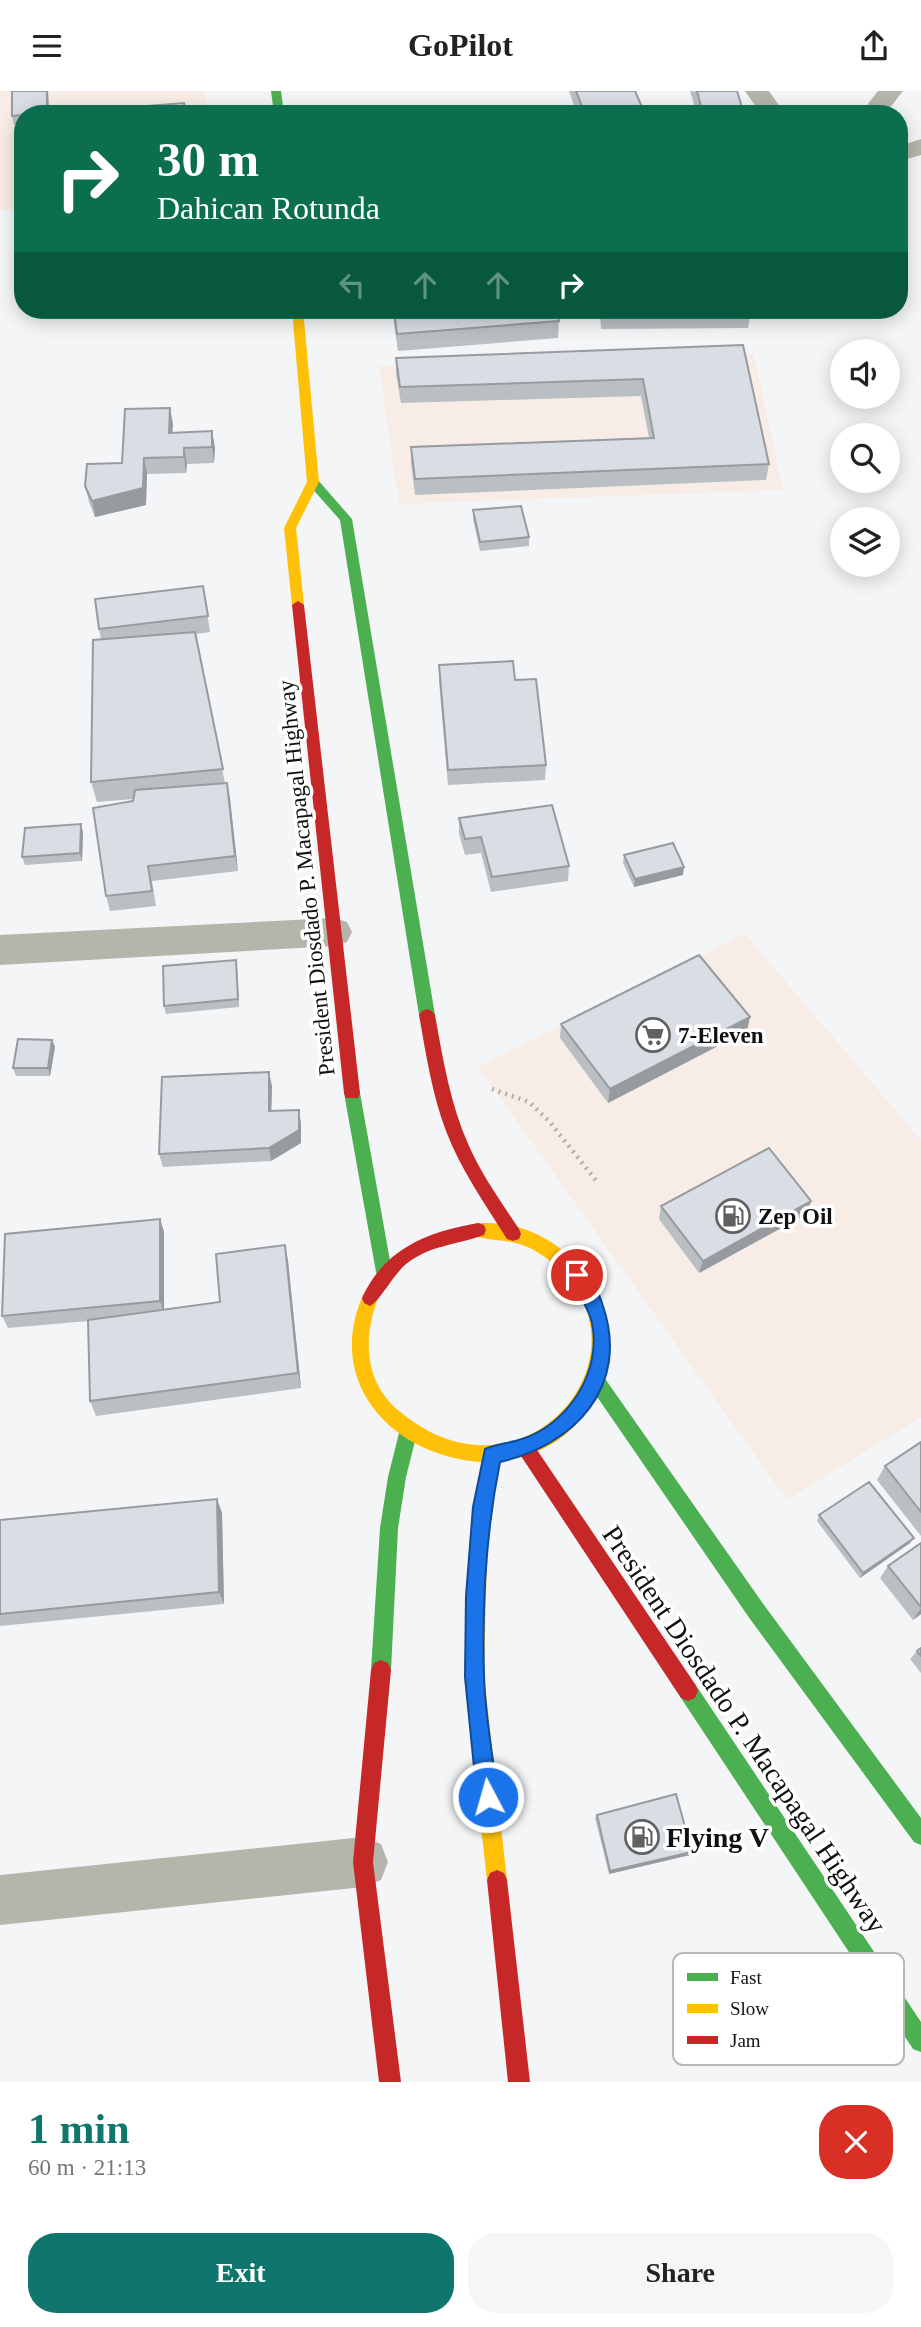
<!DOCTYPE html>
<html lang="en">
<head>
<meta charset="utf-8">
<style>
	:root { --surface:#fff; --page:#f6f6f6; --text:#222; --muted:#767676; --accent:#0f766e }
	body { margin:0; font-family:"Times New Roman",serif; background:var(--page); color:var(--text); height:100vh; display:flex; flex-direction:column; font-size:26px; white-space:nowrap }
	* { box-sizing:border-box; margin:0 }
	p { font-size:23px; color:var(--muted) }
	.icon { flex:none; width:38px; height:38px; fill:none; stroke:currentColor; stroke-width:2; stroke-linecap:round; stroke-linejoin:round }
	.map { position:relative; height:1991px; overflow:hidden }
	.details { display:flex; flex-direction:column; background:var(--surface); flex:1 }
	.details>* { flex:none }
	.banner { position:absolute; left:14px; top:14px; width:894px; height:214px; border-radius:28px; box-shadow:0 4px 18px #0003; background:#0b6e4f; color:#fff; overflow:hidden }
	.controls { position:absolute; left:830px; top:248px; display:grid; gap:14px }
	.controls a { display:grid; place-items:center; width:70px; height:70px; border-radius:50%; background:var(--surface); box-shadow:0 4px 18px #0003; font-size:35px }
	.pin { position:absolute; display:grid; place-items:center; width:60px; height:60px; color:#fff; margin:-30px; border:4px solid #fff; border-radius:50%; box-shadow:0 2px 7px #0007 }
	.me { position:absolute; width:77px; margin:-38px; rotate:354deg; stroke-linejoin:round; filter:drop-shadow(0 0 5px #0008) }
	.turn { display:flex; align-items:center; gap:24px; height:147px; padding:0 28px; font-size:32px }
	.turn .icon { width:91px; height:91px; stroke-width:2.5 }
	.turn b { display:block; font-size:49px; line-height:60px }
	.lanes { display:flex; align-items:center; height:66px; padding:0 28px; background:#0003; justify-content:center; gap:35px; direction:ltr }
	.lanes .off { opacity:.35 }
	.round { display:grid; place-items:center; flex:none; width:74px; height:74px; border-radius:28px; background:var(--page) }
	.summary { display:flex; align-items:center; justify-content:space-between; height:119px; padding:0 28px }
	h1 { font-size:42px; font-weight:800; line-height:52px; color:var(--accent) }
	.primary-button { display:flex; gap:14px; margin-top:auto; padding:14px 28px }
	.primary-button a { flex:1; height:80px; border-radius:28px; background:var(--accent); color:#fff; font-size:28px; font-weight:800; line-height:80px; text-align:center }
	.primary-button a+a { background:var(--page); color:var(--text) }
	header { display:flex; justify-content:space-between; align-items:center; height:91px; padding:0 28px; background:var(--surface); font-size:32px; font-weight:800 }
	.map>svg:first-child { display:block }
	.commercial { fill:#f8ede6 }
	.lines { fill:none; stroke-linecap:round; stroke-linejoin:round }
	.path { stroke:#b0b0aa; stroke-width:4.5; stroke-dasharray:2 5; stroke-linecap:butt }
	.street { fill:#b6b5ac; fill-rule:evenodd }
	.fast { fill:#4caf50; fill-rule:evenodd }
	.slow { fill:#ffc107; fill-rule:evenodd }
	.jam { fill:#c62828; fill-rule:evenodd }
	.wall { fill:#babfc4 }
	.shaded-wall { fill:#979ba0 }
	.building { fill:#d8dee4; stroke:#979ba0; stroke-width:2 }
	.route { fill:#1a73e8; stroke:#114b97; stroke-width:2 }
	.labels { text-anchor:middle; stroke-width:7; stroke-linejoin:round; paint-order:stroke }
	.street-label { font-size:23px; fill:#101112; stroke:#fff }
	.poi-label { font-size:23px; font-weight:bold; fill:#101112; stroke:#fff; text-anchor:start }
	.near-street-label { font-size:28px; fill:#101112; stroke:#fff }
	.near-poi-label { font-size:28px; font-weight:bold; fill:#101112; stroke:#fff; text-anchor:start }
	.key { fill:#fff; stroke:#b7b8b8; stroke-width:2 }
	.key-label { font-size:19px; fill:#101112 }
</style>
</head>
<body>
<header><svg class="icon" aria-label="menu" viewBox="0 0 24 24"><path d="M4 6h16M4 12h16M4 18h16"/></svg>GoPilot<svg class="icon" aria-label="share" viewBox="0 0 24 24"><path d="M12 15V3M7 8l5-5 5 5M5 13v7h14v-7"/></svg></header>
<div class="map">
<svg width="921" height="1991" viewBox="0 0 921 1991">
	<rect width="100%" height="100%" fill="#f4f5f7"/>
	<path class="commercial" d="M0 0H205L206 23H23V118L0 119Z
		M754 263 783 399 399 413 379 275Z
		M745 843 921 1049V1326L787 1409 478 976Z"/>
	<g class="lines">
		<path class="path" d="M492 998 529 1011 549 1030 598 1092"/>
		<path class="street" d="M745 0H769L785 23H761Z
			M878 0H903L885 23H860Z
			M921 48V64L900 70V55Z
			M334 827 347 831 352 841 347 851 334 855 0 874V844Z
			M363 1746 381 1753 388 1771 381 1789 363 1796 0 1834V1784Z"/>
		<path class="fast" d="M271 0H281L284 23H274Z
			M313 387 317 388 352 428 435 924 432 928H422L419 924 340 429 309 394 307 391Z
			M352 995 358 997 360 1002 392 1181 390 1186 384 1189 378 1186 376 1181 344 1002 346 997Z
			M595 1280 601 1282 764 1514 921 1727V1754L914 1751 750 1528 589 1294 586 1288 589 1282Z
			M408 1334 414 1336 417 1342 406 1386 398 1437 391 1579 388 1586 381 1589 374 1586 371 1579 380 1437 388 1386 399 1342 402 1336Z
			M688 1590 695 1593 921 1931V1961L913 1958 681 1607 678 1600 681 1593Z"/>
		<path class="slow" d="M292 219H303L319 391 296 437 304 514 298 518 292 514 284 437 307 391Z
			M478 1132C489 1132 500 1132 510 1134 642 1165 638 1355 500 1370L491 1416 487 1465 484 1585 507 1789 504 1796 497 1799 490 1796 487 1789 464 1585 469 1465 473 1416 482 1371C392 1365 323 1291 364 1202L370 1199 376 1202 378 1207C363 1247 364 1290 398 1319 531 1433 674 1242 534 1159 510 1146 494 1152 472 1144L470 1139 472 1134Z"/>
		<path class="jam" d="M298 510 304 514 360 1002 358 1007H346L344 1002 292 514Z
			M427 918 432 920 435 924C443 968 450 1013 469 1055 482 1084 501 1111 519 1138L521 1143 519 1148 513 1150 507 1148C485 1113 461 1079 446 1040 432 1003 426 963 419 924L422 920Z
			M478 1132 484 1134 486 1139 484 1144C457 1154 430 1154 406 1173 394 1183 379 1211 370 1215L364 1212 362 1207C384 1158 427 1141 478 1132Z
			M525 1348 531 1350 695 1593 698 1600 695 1607 688 1610 681 1607 519 1362 516 1356 519 1350Z
			M381 1569 388 1572 391 1579 373 1771 401 1991H379L353 1771 371 1579 374 1572Z
			M497 1779 504 1782 507 1789 530 1991H508L487 1789 490 1782Z"/>
	</g>
	<path class="wall" d="M48 0 49 23H23V33L14 34 12 25Z
		M569 0H635L645 23H577Z
		M690 0H737L744 23H697Z
		M392 219H556L559 230 558 247 398 260Z
		M580 219H751L748 237 601 238 600 222H580Z
		M743 254 769 373 766 389 415 404 411 372V356L649 347 641 305 401 312 396 283V267Z
		M173 333 172 342 212 340 215 357 214 372 187 373 186 382 147 383 146 414 95 426 89 411 85 395 122 372Z
		M473 419 529 446V455L480 460 473 428Z
		M203 495 210 541 196 543 225 692H227L238 780 152 790 156 815 110 820 106 805 134 708 97 711 91 691 101 548 99 538Z
		M439 574 515 589 546 674 545 689 448 694 439 590Z
		M459 727 569 775 568 790 491 801 481 762 465 764 459 743Z
		M83 741 82 770 25 774 22 766Z
		M624 764 683 784 634 796 623 772Z
		M236 869 239 916 166 923 164 915Z
		M561 933 747 940 608 1012 560 947Z
		M52 949 55 956 50 985H16L13 977Z
		M272 995 271 1020 301 1032V1052L271 1070 163 1076 159 1063Z
		M811 1110 807 1123 699 1182 659 1128 661 1115Z
		M160 1128 164 1141V1219L220 1211 288 1170 301 1297 96 1325 90 1310 88 1230 8 1237 2 1225Z
		M921 1351V1445L877 1389 885 1375Z
		M217 1408 222 1422 224 1513 0 1535V1429Z
		M819 1424 910 1452 860 1487 817 1430Z
		M921 1452V1523L913 1529 880 1487 888 1475Z
		M921 1557V1582L910 1568 917 1560Z
		M597 1724 690 1764 609 1783 595 1727Z"/>
	<path class="shaded-wall" d="M47 0H48L49 23H47Z
		M170 317 173 333 171 358 169 342Z
		M212 340 215 357 214 372 212 356Z
		M184 357 187 373 186 382 184 366Z
		M144 367 147 383 146 414 95 426 92 410Z
		M227 692 230 707 238 780 235 765Z
		M81 733 83 741 82 770 80 762Z
		M684 776 683 784 634 796 635 788Z
		M236 869 237 877 239 916 238 908Z
		M750 926 747 940 608 1012 610 998Z
		M52 949 55 956 50 985 48 977Z
		M269 981 272 995 271 1034 269 1020Z
		M299 1019 301 1032V1052L271 1070 269 1057Z
		M811 1110 807 1123 699 1182 703 1170Z
		M160 1128 164 1141V1222L160 1210Z
		M285 1154 288 1170 301 1297 298 1282Z
		M217 1408 222 1422 224 1513 219 1501Z
		M914 1447 910 1452 860 1487 863 1482Z
		M921 1517V1523L913 1529Z
		M692 1761 690 1764 609 1783 610 1780Z"/>
	<path class="building" d="M12 0H47V22L23 23V24L12 25Z
		M576 0H635L645 23H585Z
		M697 0H737L744 23H703Z
		M184 12 186 23H72V21Z
		M476 21V23H456Z
		M394 219H556L559 230 397 243Z
		M743 254 769 373 415 388 411 356 654 347 643 288 400 296 396 267Z
		M170 317 169 342 212 340V356L184 357V366L144 367 143 397 92 410 85 395 87 373 122 372 125 318Z
		M521 415 529 446 480 451 473 419Z
		M203 495 208 525 99 538 95 508Z
		M195 541 223 678 91 691 93 549Z
		M513 570 515 589 536 588 546 674 448 679 439 574Z
		M227 692 235 765 148 775 152 800 106 805 93 717 133 710 135 699Z
		M552 714 569 775 492 786 481 746 465 748 459 727Z
		M81 733 80 762 22 766 25 737Z
		M673 752 684 776 635 788 624 764Z
		M699 864 750 926 610 998 561 933Z
		M236 869 238 908 164 915 163 875Z
		M18 948 52 949 48 977H13Z
		M269 981V1020L299 1019V1039L269 1057 159 1063 162 986Z
		M769 1057 811 1110 703 1170 661 1115Z
		M160 1128V1210L2 1225 5 1143Z
		M285 1154 298 1282 90 1310 88 1229 220 1211 216 1163Z
		M921 1351V1421L885 1375Z
		M869 1391 914 1447 863 1482 819 1424Z
		M217 1408 219 1501 0 1523V1429Z
		M921 1452V1516L888 1475Z
		M921 1557V1565L917 1560Z
		M676 1703 692 1761 610 1780 597 1724Z"/>
	<path class="route" d="M577 1176C590 1181 599 1202 603 1215 630 1295 575 1354 500 1371 486 1440 482 1513 484 1584 485 1625 493 1666 498 1706L495 1714 488 1716 480 1714 477 1706 465 1586 466 1505 473 1416 485 1358C497 1353 510 1352 522 1348 568 1333 602 1281 592 1232 588 1214 576 1200 568 1184L571 1178Z"/>
	<defs>
		<g id="supermarket-ring" transform="scale(1.75)"><circle r="9.5" fill="#fff" stroke="#606162" stroke-width="1.5"/><path d="M-6-5.5h2.5l.6 2H6L4.5 2H-2.5L-4.4-4H-6ZM-1.5 3.2a1.3 1.3 0 1 0 .1 0ZM3 3.2a1.3 1.3 0 1 0 .1 0Z" fill="#606162"/></g>
		<g id="fuel-ring" transform="scale(1.75)"><circle r="9.5" fill="#fff" stroke="#606162" stroke-width="1.5"/><path d="M-5.5-6h7V0h2V4h1.3V-2.5L3-4.5l.8-.8L6-3V5H2.5V1h-1V6h-7ZM-4.2-4.7v3.2H.2V-4.7Z" fill="#606162"/></g>
	</defs>
	<g fill-rule="evenodd">
		<use href="#supermarket-ring" x="653" y="944"/>
		<use href="#fuel-ring" x="733" y="1125"/>
		<use href="#fuel-ring" x="642" y="1746"/>
	</g>
	<g class="labels">
		<g class="street-label">
			<text transform="translate(306 787) rotate(-96)" y="8">President Diosdado P. Macapagal Highway</text>
		</g>
		<g class="poi-label">
			<text x="678" y="952">7-Eleven</text>
			<text x="758" y="1133">Zep Oil</text>
		</g>
		<g class="near-street-label">
			<text transform="translate(745 1638) rotate(56)" y="10">President Diosdado P. Macapagal Highway</text>
		</g>
		<g class="near-poi-label">
			<text x="666" y="1756">Flying V</text>
		</g>
	</g>
	<rect x="673" y="1862" width="231" height="112" rx="10" class="key"/>
	<rect x="687" y="1882" width="31" height="8" fill="#4caf50"/>
	<rect x="687" y="1913" width="31" height="9" fill="#ffc107"/>
	<rect x="687" y="1945" width="31" height="8" fill="#c62828"/>
	<g class="key-label">
		<text x="730" y="1893">Fast</text>
		<text x="730" y="1924">Slow</text>
		<text x="730" y="1956">Jam</text>
	</g>
</svg>
<div class="controls">
<a><svg class="icon" aria-label="sound" viewBox="0 0 24 24"><path d="M4 9h4l5-4v14l-5-4H4zM17 9q2 3 0 6"/></svg></a>
<a><svg class="icon" aria-label="search" viewBox="0 0 24 24"><circle cx="10" cy="10" r="6"/><path d="M15 15l6 6"/></svg></a>
<a><svg class="icon" aria-label="layers" viewBox="0 0 24 24"><path d="M12 4l9 5-9 5-9-5zM3 14l9 5 9-5"/></svg></a>
</div>
<div class="pin" style="left:577px;top:1184px;background:#d93025"><svg class="icon" aria-label="arrive" viewBox="0 0 24 24"><path d="M6 21V4h12l-3 4 3 4H6"/></svg></div>
<svg class="me" style="left:488px;top:1706px" viewBox="-20 -20 40 40"><circle r="17" fill="#1a73e8" stroke="#fff" stroke-width="3"/><path d="M0-11L8 9 0 5-8 9z" fill="#fff"/></svg>
<div class="banner">
<div class="turn"><svg class="icon" aria-label="right" viewBox="0 0 24 24"><path d="M7 20v-9h11M14 6l5 5-5 5"/></svg><div><b>30 m</b>Dahican Rotunda</div></div>
<div class="lanes"><svg class="icon off" aria-label="left" viewBox="0 0 24 24"><path d="M17 20v-9H6M10 6l-5 5 5 5"/></svg><svg class="icon off" aria-label="ahead" viewBox="0 0 24 24"><path d="M12 20V5M6 11l6-6 6 6"/></svg><svg class="icon off" aria-label="ahead" viewBox="0 0 24 24"><path d="M12 20V5M6 11l6-6 6 6"/></svg><svg class="icon" aria-label="right" viewBox="0 0 24 24"><path d="M7 20v-9h11M14 6l5 5-5 5"/></svg></div>
</div>
</div>
<section class="details">
<div class="summary"><div><h1>1 min</h1><p>60 m · 21:13</p></div><a class="round" style="background:#d93025;color:#fff"><svg class="icon" aria-label="close" viewBox="0 0 24 24"><path d="M6 6l12 12M18 6L6 18"/></svg></a></div>
<div class="primary-button"><a>Exit</a><a>Share</a></div>
</section>
</body>
</html>
